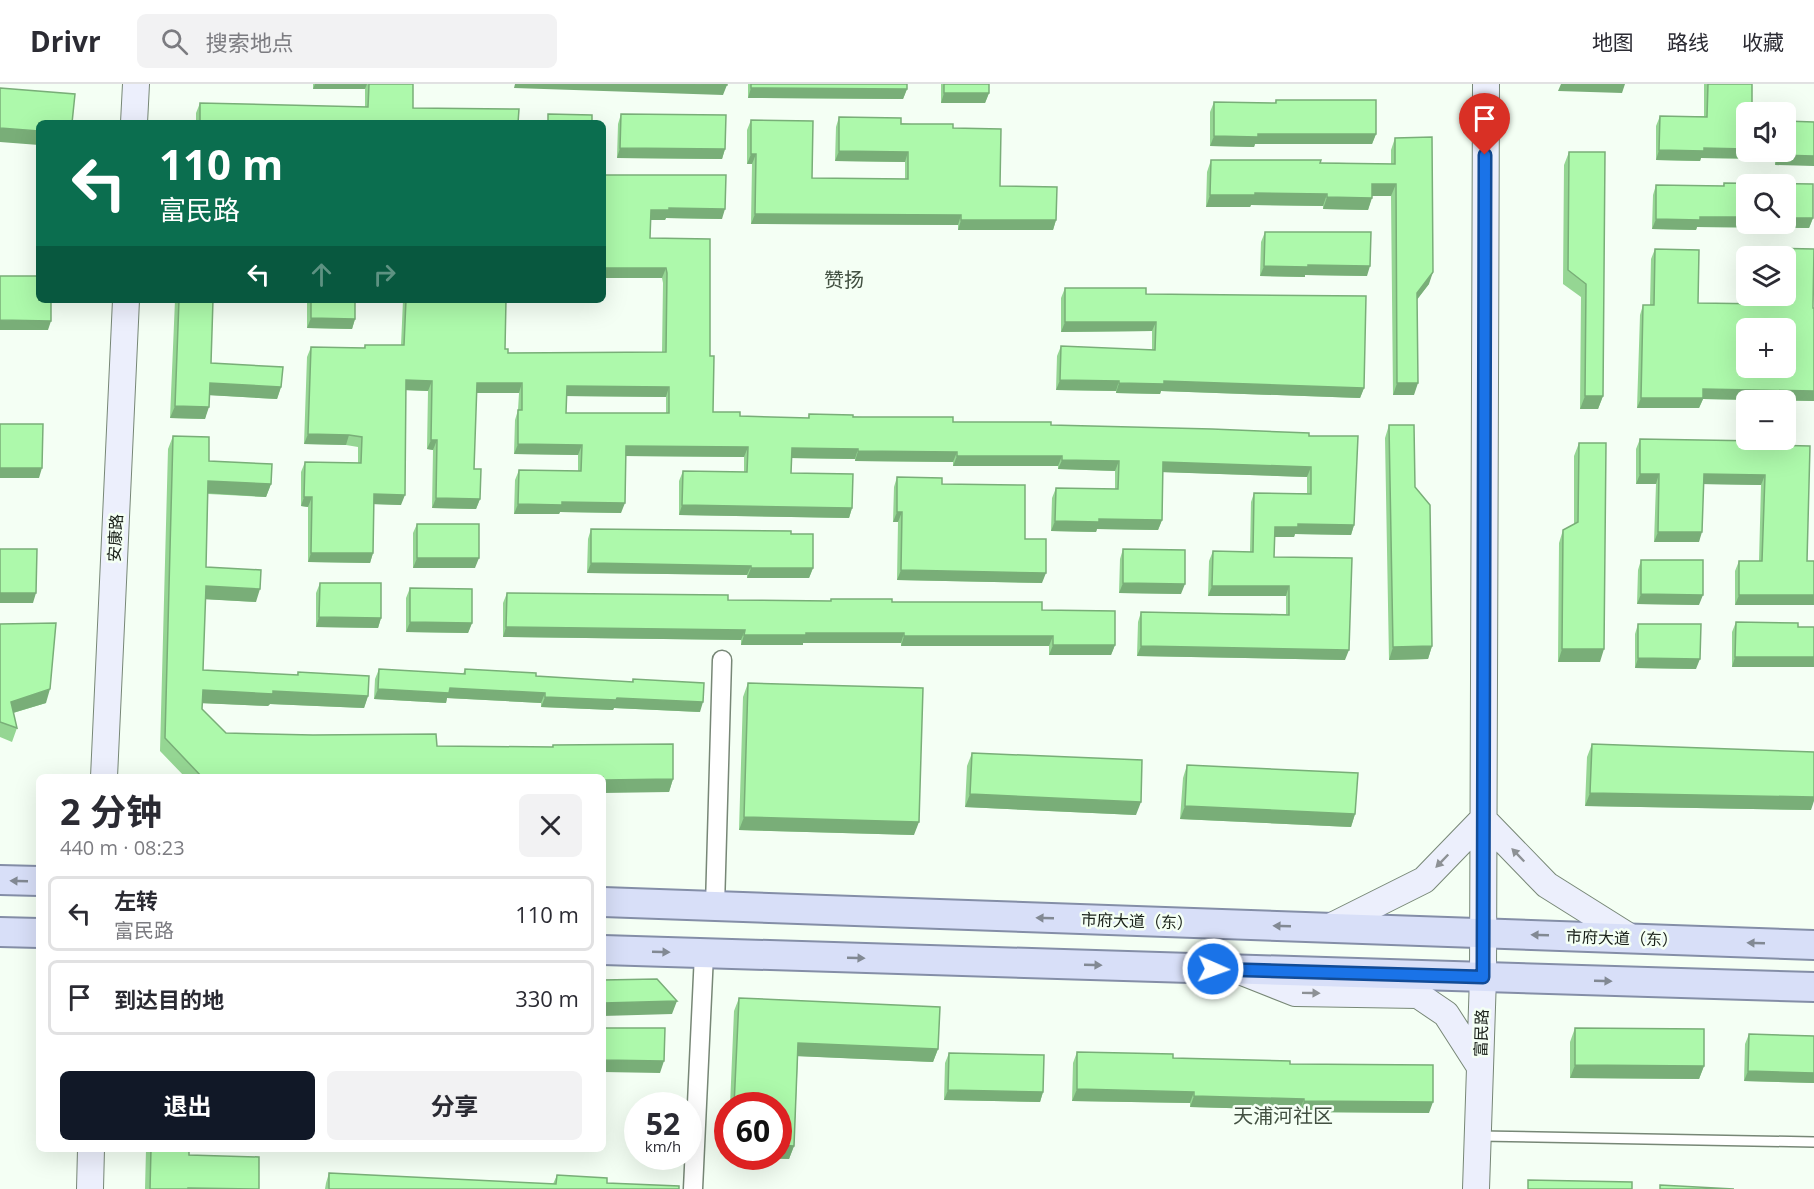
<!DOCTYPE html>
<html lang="zh">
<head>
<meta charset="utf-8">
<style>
	:root { --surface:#fff; --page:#f2f2f3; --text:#2b2b33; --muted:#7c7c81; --line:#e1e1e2; --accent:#111827 }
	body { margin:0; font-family:"Open Sans","Noto Sans SC",sans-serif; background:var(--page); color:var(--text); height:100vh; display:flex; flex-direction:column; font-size:22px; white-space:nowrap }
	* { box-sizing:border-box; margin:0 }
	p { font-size:20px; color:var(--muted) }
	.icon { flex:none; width:33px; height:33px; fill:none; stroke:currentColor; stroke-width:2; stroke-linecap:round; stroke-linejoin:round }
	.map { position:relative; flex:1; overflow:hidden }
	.drawer { position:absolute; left:36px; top:690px; width:570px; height:378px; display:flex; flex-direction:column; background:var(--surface); border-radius:9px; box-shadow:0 6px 24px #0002 }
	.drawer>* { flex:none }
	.guide { position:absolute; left:36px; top:36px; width:570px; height:183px; border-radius:9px; box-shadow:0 6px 24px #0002; background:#0b6e4f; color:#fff; overflow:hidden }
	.tools { position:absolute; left:1736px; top:18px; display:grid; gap:12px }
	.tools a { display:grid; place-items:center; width:60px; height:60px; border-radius:9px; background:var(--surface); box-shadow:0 6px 24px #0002; font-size:30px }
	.speed { position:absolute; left:624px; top:1008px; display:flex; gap:12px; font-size:30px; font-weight:700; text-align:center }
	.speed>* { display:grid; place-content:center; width:78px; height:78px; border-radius:50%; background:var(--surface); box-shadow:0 6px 24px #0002; line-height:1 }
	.speed small { font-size:15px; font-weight:400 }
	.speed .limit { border:9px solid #d22; background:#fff; color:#111 }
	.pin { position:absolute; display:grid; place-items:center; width:51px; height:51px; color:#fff; margin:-62px -26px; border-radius:50% 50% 50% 0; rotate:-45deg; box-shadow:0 0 6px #0007 }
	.pin .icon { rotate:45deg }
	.me { position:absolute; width:66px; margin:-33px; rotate:92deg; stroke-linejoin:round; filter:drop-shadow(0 0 4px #0008) }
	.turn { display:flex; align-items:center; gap:21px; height:126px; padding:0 24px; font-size:27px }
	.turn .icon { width:78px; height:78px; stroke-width:2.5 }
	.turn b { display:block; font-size:42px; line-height:51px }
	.lanes { display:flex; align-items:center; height:57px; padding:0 24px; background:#0003; justify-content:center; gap:30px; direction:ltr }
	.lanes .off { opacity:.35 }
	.round { display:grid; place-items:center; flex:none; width:63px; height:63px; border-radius:9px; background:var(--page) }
	.headline { display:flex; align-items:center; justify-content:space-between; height:102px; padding:0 24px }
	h1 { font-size:36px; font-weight:700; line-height:45px }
	.primary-button { display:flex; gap:12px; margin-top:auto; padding:12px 24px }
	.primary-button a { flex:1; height:69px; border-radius:9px; background:var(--accent); color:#fff; font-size:24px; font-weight:700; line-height:69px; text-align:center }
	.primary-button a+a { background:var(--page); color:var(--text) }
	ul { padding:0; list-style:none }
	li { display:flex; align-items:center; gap:18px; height:75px; margin:0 12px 9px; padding:0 12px; border:3px solid var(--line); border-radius:9px }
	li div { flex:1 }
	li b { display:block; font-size:22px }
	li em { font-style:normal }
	header { display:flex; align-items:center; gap:36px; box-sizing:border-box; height:84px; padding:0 30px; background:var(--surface); border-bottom:2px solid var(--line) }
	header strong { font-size:28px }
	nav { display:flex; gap:33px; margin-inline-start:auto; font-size:21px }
	.search { width:420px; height:54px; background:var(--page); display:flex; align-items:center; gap:15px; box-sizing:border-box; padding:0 21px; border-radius:9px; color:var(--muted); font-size:22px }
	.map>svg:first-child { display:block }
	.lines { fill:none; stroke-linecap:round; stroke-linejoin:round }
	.lane-casing { stroke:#778776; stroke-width:12 }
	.street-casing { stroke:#778776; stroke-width:21 }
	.secondary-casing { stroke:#778776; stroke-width:28 }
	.primary-casing { stroke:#848ea7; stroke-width:32 }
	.lane { stroke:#fff; stroke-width:9 }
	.street { stroke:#fff; stroke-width:18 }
	.secondary { stroke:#eceffc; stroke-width:26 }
	.primary { stroke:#d8dff8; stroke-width:28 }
	.wall { fill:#95d693; fill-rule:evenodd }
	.shaded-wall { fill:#79ae78 }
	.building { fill:#adf9ab; stroke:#79ae78; stroke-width:1.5; fill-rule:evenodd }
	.oneway { fill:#8d9195 }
	.oneway2 { fill:#828993 }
	.route-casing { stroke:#114b97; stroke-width:15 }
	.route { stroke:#1a73e8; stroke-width:10 }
	.labels { text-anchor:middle; stroke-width:5; stroke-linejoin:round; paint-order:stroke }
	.street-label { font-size:16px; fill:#181f18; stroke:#f4fff4 }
	.quarter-label { font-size:20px; fill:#425041; stroke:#f4fff4 }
</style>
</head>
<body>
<header>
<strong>Drivr</strong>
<div class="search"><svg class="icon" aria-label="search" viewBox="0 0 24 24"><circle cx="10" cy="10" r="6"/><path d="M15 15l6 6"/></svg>搜索地点</div>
<nav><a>地图</a><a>路线</a><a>收藏</a></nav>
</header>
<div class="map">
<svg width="1814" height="1105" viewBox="0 0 1814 1105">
	<rect width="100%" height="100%" fill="#f4fff4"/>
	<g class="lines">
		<g class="lane-casing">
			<path id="lane" d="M1480 1052 1814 1058"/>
		</g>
		<g class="street-casing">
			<path id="street" d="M715 822 722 576
				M693 1105 704 870"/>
		</g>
		<g class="secondary-casing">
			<path id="secondary" d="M134 39 136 0
				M104 693 126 216
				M1328 844 1424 796 1483 735 1547 801 1633 855
				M1242 888 1295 909 1418 911 1446 930 1480 983
				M90 1105 91 1065
				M1476 1105 1483 893 1486 0"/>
		</g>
		<g class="primary-casing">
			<path id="primary" d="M0 796 39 797
				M603 818 1814 861
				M0 848 39 849
				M603 866 1814 903"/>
		</g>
		<use href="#lane" class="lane"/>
		<use href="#street" class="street"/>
		<use href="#secondary" class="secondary"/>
		<use href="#primary" class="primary"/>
	</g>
	<path class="wall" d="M313 0H413V24L518 39H196V29L200 19 365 23V5H313Z
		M748 0H907V5L903 15 748 14Z
		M941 0H989V9L985 19H941Z
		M1704 0H1752L1746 68H1785L1814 38 1775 81V75L1701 74 1700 77 1656 76V42L1660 32H1704Z
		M1276 16 1376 50 1372 60H1255L1254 63 1210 62V28L1214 18 1275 19Z
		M621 30 725 65 722 75 617 74 618 40Z
		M839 33 953 44 1000 102 1056 136 1053 146H958V141L751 140 752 80H747V46L751 36 812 94 905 95V78L835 77 836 43Z
		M1395 54 1429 200 1417 215 1414 311H1393L1391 112H1372L1368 126 1323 125V122L1251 121 1250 123H1206L1207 88 1211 76 1391 80V66Z
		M1569 68 1603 312 1598 325H1580L1581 213 1563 200 1564 81Z
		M603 91 722 135 666 134 665 136H651L650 154 710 272 713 328 740 332 808 334 809 330 953 338 1309 352 1354 441 1351 451 1295 450 1294 453H1275L1274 473 1345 576 1137 572 1138 538 1141 528 1286 530V512H1208L1209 477 1213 467 1250 468 1251 418 1254 409H1307V393L1163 388 1162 436 1158 446 1097 445 1096 448 1051 447 1052 414 1056 404 1115 405V387L1058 385V382H953V378L855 377V375L792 374 791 389 852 424 849 434 679 431V397L683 387 744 388V373L626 372 621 429 560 428 559 430H514L515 396 519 386 578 387V371L514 370 515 336 518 326 519 309H476L474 385 480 415 476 425 432 424 433 366 427 365 428 307 406 306 401 421 374 420 373 469 370 479 308 478V423L301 422V388L305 378 358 379V363L346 361 304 360 307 273 311 263 364 264 365 261H401L403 216H506L505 265 508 269 662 268 663 199 662 194ZM566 312 666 313V329H566Z
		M1724 99 1813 134 1809 144 1697 143 1696 146 1652 145 1653 111 1656 101 1723 102Z
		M1265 148 1367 192 1305 191V193L1260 192 1261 158Z
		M1769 164 1814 165 1813 224H1814V317L1703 315 1699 324H1637L1640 231 1643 221H1650L1651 175 1655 165 1699 166 1698 219 1765 220V212H1785V172H1766ZM1746 244H1785V284H1746Z
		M1065 204 1146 210 1364 304 1360 314 1161 307 1160 310 1116 309V307L1056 306 1057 272 1061 262 1152 266V247L1061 248V214Z
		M175 216H213L211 279 281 303 277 315 210 311 205 335 170 334Z
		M307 216H355V235L352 245 307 244Z
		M1389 341 1415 403 1432 562 1428 575 1389 576 1385 354Z
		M173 352 209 377 271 400 266 413 208 410 206 483 256 518 205 515 203 586 297 591 298 588 368 612 364 624 270 620 268 622 202 619V625L226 649 437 662 552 663 553 661 673 695 669 708 603 693H185L160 667 168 365Z
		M1640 355 1760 361 1807 477H1814V521H1735V487L1739 477H1759L1761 401 1703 400 1699 458H1654L1656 400H1636V365Z
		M1579 359 1600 578H1558L1559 459 1563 446 1574 440V372Z
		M897 393 942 400 1025 455 1042 499 897 496 898 438H893L894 403Z
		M417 440 475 484H413V449Z
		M591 445 791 450 813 484 809 494H747V491L587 489 588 455Z
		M1123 465 1181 510 1119 509 1120 475Z
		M1641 476 1699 521 1637 520 1638 486Z
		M320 499 381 534 378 544 316 543V509Z
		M410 504 472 539 468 549 406 548V514Z
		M507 509 728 516 830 517 831 515 1042 526 1115 561 1111 571H1049V562H901V559H803V561H741V556L503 553V519Z
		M1736 538 1798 543H1814V583H1732V548Z
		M0 540 46 619 13 629 17 644 12 658 0 653Z
		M1638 540 1696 585 1635 584V550Z
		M379 585 463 590 465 585 536 592 632 598 633 595 700 628 614 624 613 626 541 623V619L447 614 446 619 374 615 375 595Z
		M748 599 914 751 739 746 743 613Z
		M1592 660 1811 726 1585 722 1587 673Z
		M972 669 1136 731 965 723 967 682Z
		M1187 681 1355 730 1351 743 1180 735 1183 694Z
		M739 914 938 965 933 978 798 972 794 1062 789 1075 728 1073 778 1022H730L734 927Z
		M1575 944 1704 982 1699 995 1570 994V958Z
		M1749 950 1814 952V999L1744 997 1745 960Z
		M1077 968 1173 974 1290 980 1429 1029 1300 1028V1026L1190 1023V1019L1072 1017 1073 979Z
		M949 969 1043 1008 1040 1018 944 1016 945 979Z
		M146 1065H189V1071L259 1105H145Z
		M329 1089 553 1100 557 1091 607 1099 679 1105H325L326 1099Z"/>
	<path class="shaded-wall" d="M315 0H367L365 5H313Z
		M515 0H694L727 1 723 11 514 4Z
		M1561 0H1625L1622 9 1558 7Z
		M751 4 907 5 903 15 748 14Z
		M944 9H989L985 19H941Z
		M0 44 39 47V61L0 58Z
		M1258 50H1376L1372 60H1255L1254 63 1210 62 1214 52Z
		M620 64 725 65 722 75 617 74Z
		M1704 64 1746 65V68H1778L1775 75 1701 74 1700 77 1656 76 1659 66Z
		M839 67 908 68 905 78 835 77Z
		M751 70H756L752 80H747Z
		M1778 71 1814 72V82L1775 81Z
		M1372 100H1396L1391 112H1368Z
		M1255 109 1327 110 1323 122 1251 121 1250 123H1206L1210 111Z
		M1327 113 1372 114 1368 126 1323 125Z
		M669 124 725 125 722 135 666 134 665 136H648L651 126Z
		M755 130 961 131 958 141 751 140Z
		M1700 133H1746V140H1785V134H1813L1809 144 1697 143 1696 146 1652 145 1656 135Z
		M961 136H1056L1053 146H958Z
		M1308 181 1370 182 1367 192 1305 191V193L1260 192 1264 182Z
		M603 184H666L662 194H603Z
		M1433 188 1429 200 1413 221 1417 209Z
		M311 234 355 235 352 245 307 244Z
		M0 236 51 237 48 246H0Z
		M1065 238H1156L1152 247 1061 248Z
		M406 296 432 297 428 307 402 306Z
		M1060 296 1119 297 1116 307 1056 306Z
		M1164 297 1364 304 1360 314 1161 307 1160 310 1116 309 1119 299Z
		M210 299 281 303 277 315 206 311Z
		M477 299H522L519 309H473Z
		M1397 299H1418L1414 311H1393Z
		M567 302 669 303 666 313 563 312Z
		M1703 305 1814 307V317L1703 315 1699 324H1637L1641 314Z
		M1585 312H1603L1598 325H1580Z
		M175 322 209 323 205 335 170 334Z
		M308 350 349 351 346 361 304 360Z
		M431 356H437L433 366 427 365Z
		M518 360 582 361 578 371 514 370Z
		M626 362 748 363 744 373 623 372Z
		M792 364 858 365 855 375 788 374Z
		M858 367 957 368 953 378 855 377Z
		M957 372H1062L1058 382H953Z
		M1062 376 1119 377 1115 387 1058 385Z
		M1163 378 1311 383 1307 393 1159 388Z
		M0 384H42L39 394H0Z
		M1640 390H1659L1656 400H1636Z
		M1704 390 1765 391 1761 401 1700 400Z
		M208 397 271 400 266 413 204 409Z
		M374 410 405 411 401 421 370 420Z
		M304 413H312L308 423 301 422Z
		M436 414 480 415 476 425 432 424Z
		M562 418 625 419 621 429 560 428 559 430H514L518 420Z
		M682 421 852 424 849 434 679 431Z
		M897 428H902L898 438H893Z
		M1099 435 1162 436 1158 446 1097 445 1096 448 1051 447 1055 437Z
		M1298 440 1354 441 1351 451 1295 450 1294 453H1271L1275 443Z
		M1658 448H1702L1699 458H1654Z
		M311 469H373L370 479 308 478Z
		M417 474H479L475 484H413Z
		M591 479 751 482 747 491 587 489Z
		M751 484H813L809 494H747Z
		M901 486 1046 489 1042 499 897 496Z
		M1123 499 1185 500 1181 510 1119 509Z
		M206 502 260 505 256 518 201 515Z
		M1212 502H1289L1286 512H1208Z
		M0 509H36L33 519H0Z
		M1641 510 1703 511 1699 521 1637 520Z
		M1739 511H1814V521H1735Z
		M319 533 381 534 378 544 316 543Z
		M410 538 472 539 468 549 406 548Z
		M506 543 745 546 741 556 503 553Z
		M806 549H904L901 559H803V561H741L744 551Z
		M904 552H1053L1049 562H901Z
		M1053 561H1115L1111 571H1049Z
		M1141 562 1349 566 1345 576 1137 572Z
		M1432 562 1428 575 1389 576 1393 563Z
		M1562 565H1604L1600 578H1558Z
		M1735 573H1814V583H1732Z
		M1638 574 1700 575 1696 585 1635 584Z
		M450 604 545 609 541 619 447 614 446 619 374 615 378 605Z
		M50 605 46 619 6 631 11 618Z
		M203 606 273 607 368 612 364 624 270 620 268 622 198 619Z
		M545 613 617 614 703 618 700 628 614 624 613 626 541 623Z
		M673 695 669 708 603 709V696Z
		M1590 709 1814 713V717L1811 726 1585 722Z
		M970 710 1141 718 1136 731 965 723Z
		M1185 722 1355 730 1351 743 1180 735Z
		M744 733 919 738 914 751 739 746Z
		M677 917 672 930 603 932V919Z
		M798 959 938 965 933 978 794 972Z
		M603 976 664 977 660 989 603 988Z
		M1575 981 1704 982 1699 995 1570 994Z
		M1748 987 1814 989V999L1744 997Z
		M1077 1005 1194 1008 1190 1019 1072 1017Z
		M948 1006 1043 1008 1040 1018 944 1016Z
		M1194 1012 1304 1015 1300 1026 1190 1023Z
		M1304 1017 1433 1018 1429 1029 1300 1028Z
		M778 1061 794 1062 789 1075 728 1073 778 1072Z
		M188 1104 256 1105H187Z"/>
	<path class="building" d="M369 0H413V24L519 25 518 39H200V19L368 23Z
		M694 0H727V1Z
		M751 0H907V5L751 4Z
		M944 0H989V9H944Z
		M1708 0H1752V28H1746V65L1704 64V67L1659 66 1660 32 1707 33Z
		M0 4 75 10 72 39H39V47L0 44Z
		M1276 16H1376V50H1258V53L1214 52V18L1276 19Z
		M548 30 592 31V39H548Z
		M621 30 726 31 725 65 620 64Z
		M839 33 901 34V40H953V44L1001 45 1000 102 1057 103 1056 136H961V131L755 130 756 70H751V36L813 37 812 94 908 95V68L839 67Z
		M1785 37 1814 38V72L1778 71V68H1785Z
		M1432 53 1433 188 1417 209 1418 299H1397L1396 100H1372V114L1327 113V110L1255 109V111H1210L1211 76H1321L1320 79 1395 80V54Z
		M1569 68H1605L1603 312H1585L1586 200 1568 186Z
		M603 91H726L725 125 669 124V126H651L650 154 710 155V272H714L713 328H740V332L809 334V330L853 331V333H953V338H1051V341L1212 345 1309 349V352H1358L1354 441 1298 440V443H1275L1274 473 1352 474 1349 566 1141 562V528L1289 531V502H1212L1213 467 1253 468 1254 409 1311 410V383L1163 378 1162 436 1099 435V438L1055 437 1056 404 1118 405 1119 377 1062 376V372H957V368L858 367V365L792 364 791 389 853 390 852 424 682 421 683 387 747 388 748 363 626 362 625 419 562 418V421L518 420 519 386 581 387 582 361 518 360V326H522V299H477L474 385H481L480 415 436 414 437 356H431L432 297 406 296 405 411 374 410 373 469H311L312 413H304L305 378 361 379 362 353 349 351 308 350 311 263 365 264V261H404L406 216H506L505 265H508V269L666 268 667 189 666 184H603ZM567 302 669 303V329H566Z
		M1724 99 1813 100V134H1785V100H1746V133H1700V136L1656 135V101L1724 102Z
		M1265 148H1371L1370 182 1308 181V183L1264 182Z
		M1769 164 1814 165 1813 224H1814V307L1703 305V314H1641L1643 221H1654L1655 165 1699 166 1698 219 1768 220V212H1785V172H1769ZM1746 244H1785V284H1746Z
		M0 192H39V216H51V237L0 236Z
		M1065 204H1146V210L1366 212 1364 304 1164 297V300L1119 299V297L1060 296 1061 262 1155 266 1156 238H1065Z
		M179 216H213L211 279 283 283 281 303 210 299 209 323 175 322Z
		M311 216H355V235L311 234Z
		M0 340H43L42 384H0Z
		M1389 341H1414L1415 403 1430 421 1432 562 1393 563Z
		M173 352 209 353V377L272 380 271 400 208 397 206 483 261 486 260 505 206 502 203 586 298 591V588L369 592 368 612 273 607V610L203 606 202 625 226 649 313 651 436 650 437 662 553 663V661L673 660V695L603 696V693H202L165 654Z
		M1640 355 1760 357V361L1810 362 1807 477H1814V511H1739V477H1762L1765 391 1704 390 1702 448H1658L1659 390H1640Z
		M1579 359H1606L1604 565H1562L1563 446 1578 438Z
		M897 393 942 394V400L1025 401V455H1046V489L901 486 902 428H897Z
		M417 440H479V474H417Z
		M591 445 791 447V450H813V484H751V482L591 479Z
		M0 465H37L36 509H0Z
		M1123 465 1185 466V500L1123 499Z
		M1641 476H1703V511L1641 510Z
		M320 499H381V534L319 533Z
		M410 504 472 505V539L410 538Z
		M507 509 728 511V516L831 517V515H892V518H1042V526L1115 527V561H1053V552H904V549H806V551H744L745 546 506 543Z
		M1736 538 1798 539V543H1814V573H1735Z
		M56 539 50 605 11 618 17 644 0 638V540Z
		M1638 540H1701L1700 575 1638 574Z
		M379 585 465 590V585L536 589V592L633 598V595L704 599 703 618 617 614 616 616 545 613V609L450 604 449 609 378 605Z
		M748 599 923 604 919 738 744 733Z
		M1592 660 1814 668V713L1590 709Z
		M972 669 1142 676 1141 718 970 710Z
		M1187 681 1358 689 1355 730 1185 722Z
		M657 895 677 917 603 919V896Z
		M739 914 940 923 938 965 798 959 794 1062 778 1061V1022H734Z
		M603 944H665L664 977 603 976Z
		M1575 944 1704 945V982L1575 981Z
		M1749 950 1814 952V989L1748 987Z
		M1077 968 1173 970V974L1290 977V980L1433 981V1018L1304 1017V1015L1194 1012V1008L1077 1005Z
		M949 969 1044 971 1043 1008 948 1006Z
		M151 1065H189V1071L259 1073V1105L188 1104V1105H150Z
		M329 1089 556 1100 557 1091 607 1094V1099L679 1102V1105H329Z
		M1528 1096 1632 1098V1105H1528Z
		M1660 1101 1734 1105H1660Z"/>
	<defs><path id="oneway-solid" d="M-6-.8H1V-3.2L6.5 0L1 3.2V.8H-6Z" transform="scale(1.5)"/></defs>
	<g class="oneway">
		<use href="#oneway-solid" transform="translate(1518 771) rotate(-134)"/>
		<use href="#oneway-solid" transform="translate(1442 777) rotate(134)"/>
		<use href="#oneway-solid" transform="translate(1311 909) rotate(1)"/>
	</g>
	<g class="oneway2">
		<use href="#oneway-solid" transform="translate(19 797) rotate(-178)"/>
		<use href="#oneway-solid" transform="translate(1045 834) rotate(-178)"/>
		<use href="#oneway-solid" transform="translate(1282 842) rotate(-178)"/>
		<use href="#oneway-solid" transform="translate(1540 851) rotate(-178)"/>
		<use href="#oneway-solid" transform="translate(1756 859) rotate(-178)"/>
		<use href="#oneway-solid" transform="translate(661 868) rotate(2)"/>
		<use href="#oneway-solid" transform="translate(856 874) rotate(2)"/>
		<use href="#oneway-solid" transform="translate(1093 881) rotate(2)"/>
		<use href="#oneway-solid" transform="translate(1603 897) rotate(2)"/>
	</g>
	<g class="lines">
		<g class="route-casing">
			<path id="route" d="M1213 885 1483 893 1485 71"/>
		</g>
		<use href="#route" class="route"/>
	</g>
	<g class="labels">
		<g class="street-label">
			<text transform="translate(115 454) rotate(-87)" y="6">安康路</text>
			<text transform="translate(1137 837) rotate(2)" y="6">市府大道（东）</text>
			<text transform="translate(1622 854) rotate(2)" y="6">市府大道（东）</text>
			<text transform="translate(1481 949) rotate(-88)" y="6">富民路</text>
		</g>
		<g class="quarter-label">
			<text x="844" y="203">赞扬</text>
			<text x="1283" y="1039">天浦河社区</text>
		</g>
	</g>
</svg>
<div class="tools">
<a><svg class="icon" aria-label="sound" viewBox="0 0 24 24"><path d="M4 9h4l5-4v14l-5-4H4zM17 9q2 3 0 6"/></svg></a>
<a><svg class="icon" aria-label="search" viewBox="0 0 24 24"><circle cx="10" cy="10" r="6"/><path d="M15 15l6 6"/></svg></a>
<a><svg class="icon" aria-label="layers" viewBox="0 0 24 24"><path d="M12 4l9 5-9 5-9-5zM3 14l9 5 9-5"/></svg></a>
<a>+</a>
<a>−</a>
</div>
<div class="speed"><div>52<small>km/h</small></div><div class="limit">60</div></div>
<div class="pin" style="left:1485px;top:71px;background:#d93025"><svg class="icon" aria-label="arrive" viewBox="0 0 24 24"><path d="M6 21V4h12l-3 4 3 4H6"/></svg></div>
<svg class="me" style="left:1213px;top:885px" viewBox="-20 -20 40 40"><circle r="17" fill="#1a73e8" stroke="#fff" stroke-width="3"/><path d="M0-11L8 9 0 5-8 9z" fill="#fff"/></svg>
<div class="guide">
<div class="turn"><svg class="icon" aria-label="left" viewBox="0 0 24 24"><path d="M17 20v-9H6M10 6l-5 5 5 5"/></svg><div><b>110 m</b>富民路</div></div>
<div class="lanes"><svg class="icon" aria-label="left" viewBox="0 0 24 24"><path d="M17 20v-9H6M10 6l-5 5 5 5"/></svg><svg class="icon off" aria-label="ahead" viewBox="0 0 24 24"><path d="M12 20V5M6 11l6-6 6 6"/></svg><svg class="icon off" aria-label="right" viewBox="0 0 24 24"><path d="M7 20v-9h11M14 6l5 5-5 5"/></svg></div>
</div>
<section class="drawer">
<div class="headline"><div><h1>2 分钟</h1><p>440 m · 08:23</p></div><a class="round"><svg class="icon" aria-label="close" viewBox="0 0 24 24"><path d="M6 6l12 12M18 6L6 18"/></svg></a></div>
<ul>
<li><svg class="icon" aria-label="left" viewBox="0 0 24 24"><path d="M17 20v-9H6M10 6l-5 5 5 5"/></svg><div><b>左转</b><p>富民路</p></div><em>110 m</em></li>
<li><svg class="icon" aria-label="arrive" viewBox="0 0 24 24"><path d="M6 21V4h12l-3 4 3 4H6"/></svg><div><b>到达目的地</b></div><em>330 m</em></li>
</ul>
<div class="primary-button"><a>退出</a><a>分享</a></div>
</section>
</div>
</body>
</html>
